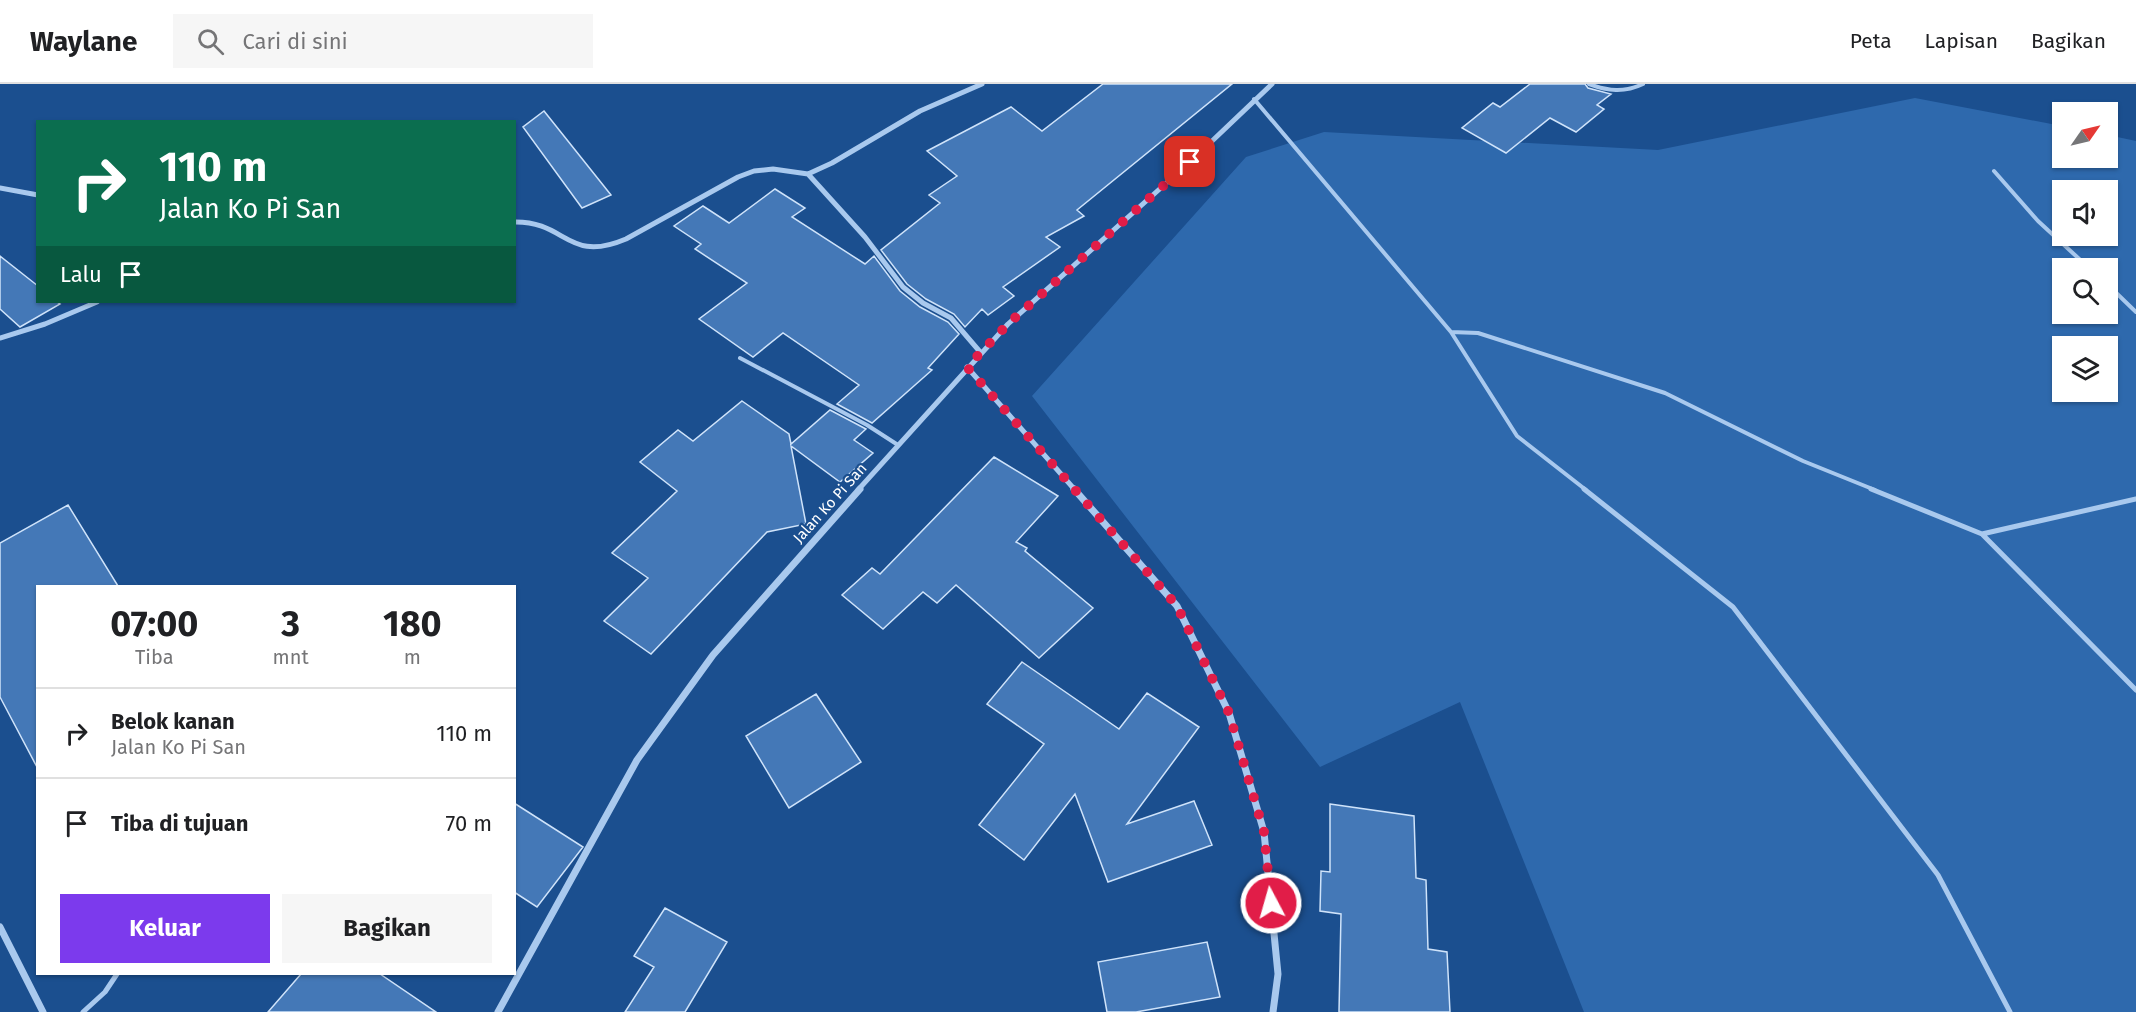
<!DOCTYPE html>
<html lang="id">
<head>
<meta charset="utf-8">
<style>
	:root { --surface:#fff; --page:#f6f6f6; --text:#202124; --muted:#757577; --line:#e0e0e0; --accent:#7c3aed }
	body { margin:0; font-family:"Fira Sans",sans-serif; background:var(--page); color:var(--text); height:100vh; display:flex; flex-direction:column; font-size:22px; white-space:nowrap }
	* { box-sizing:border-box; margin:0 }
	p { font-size:20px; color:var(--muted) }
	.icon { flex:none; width:33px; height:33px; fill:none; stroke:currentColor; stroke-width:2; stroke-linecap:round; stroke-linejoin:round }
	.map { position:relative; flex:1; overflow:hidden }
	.details { position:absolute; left:36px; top:501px; width:480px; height:390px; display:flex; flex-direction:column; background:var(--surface); border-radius:0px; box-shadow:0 2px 4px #0004 }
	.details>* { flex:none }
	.top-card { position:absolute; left:36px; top:36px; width:480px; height:183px; border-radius:0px; box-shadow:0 2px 4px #0004; background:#0b6e4f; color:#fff; overflow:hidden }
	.needle { width:39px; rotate:56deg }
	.tools { position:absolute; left:2052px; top:18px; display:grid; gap:12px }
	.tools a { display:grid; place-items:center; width:66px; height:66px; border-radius:0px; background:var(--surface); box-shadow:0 2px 4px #0004; font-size:30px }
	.pin { position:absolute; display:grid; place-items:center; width:51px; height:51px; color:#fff; margin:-26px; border-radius:12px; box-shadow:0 3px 9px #0006 }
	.me { position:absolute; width:66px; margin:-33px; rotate:354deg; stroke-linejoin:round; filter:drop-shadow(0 0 4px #0008) }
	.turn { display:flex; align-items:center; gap:21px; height:126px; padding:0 24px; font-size:27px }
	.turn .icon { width:78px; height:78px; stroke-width:2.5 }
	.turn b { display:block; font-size:42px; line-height:51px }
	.then { display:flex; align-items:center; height:57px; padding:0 24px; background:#0003; gap:12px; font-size:22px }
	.eta { display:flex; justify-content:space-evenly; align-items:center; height:102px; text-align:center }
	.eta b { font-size:36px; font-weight:700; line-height:42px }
	.cta { display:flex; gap:12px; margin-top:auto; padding:12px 24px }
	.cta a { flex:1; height:69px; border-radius:0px; background:var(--accent); color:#fff; font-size:24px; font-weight:700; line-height:69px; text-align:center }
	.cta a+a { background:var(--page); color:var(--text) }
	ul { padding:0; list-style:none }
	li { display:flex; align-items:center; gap:18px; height:90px; padding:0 24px; border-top:2px solid var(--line) }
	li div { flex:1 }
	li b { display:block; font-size:22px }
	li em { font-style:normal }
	header { display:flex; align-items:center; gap:36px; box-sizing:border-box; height:84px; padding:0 30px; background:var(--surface); border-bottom:2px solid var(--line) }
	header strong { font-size:28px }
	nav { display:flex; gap:33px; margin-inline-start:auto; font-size:21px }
	.search { width:420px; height:54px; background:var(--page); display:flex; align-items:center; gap:15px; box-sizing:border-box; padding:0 21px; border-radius:0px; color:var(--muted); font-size:22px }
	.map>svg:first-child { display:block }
	.green { fill:#2e69ad; fill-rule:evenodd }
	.building { fill:#4478b7; stroke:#cfe3fa; stroke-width:1.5 }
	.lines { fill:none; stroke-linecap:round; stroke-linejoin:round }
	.service-far1 { stroke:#a9c9ee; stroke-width:4 }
	.service { stroke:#a9c9ee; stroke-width:5 }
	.minor-far1 { stroke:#a9c9ee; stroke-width:5 }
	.minor { stroke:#a9c9ee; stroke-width:7 }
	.route { stroke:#e11d48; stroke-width:10; stroke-dasharray:0 18 }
	.labels { text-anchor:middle; stroke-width:4.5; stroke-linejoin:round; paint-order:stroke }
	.street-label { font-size:15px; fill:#fff; stroke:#1b4f8f }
</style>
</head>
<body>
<header>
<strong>Waylane</strong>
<div class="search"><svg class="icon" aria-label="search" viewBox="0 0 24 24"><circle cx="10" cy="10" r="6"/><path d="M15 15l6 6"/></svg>Cari di sini</div>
<nav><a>Peta</a><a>Lapisan</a><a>Bagikan</a></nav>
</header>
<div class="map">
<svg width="2136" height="928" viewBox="0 0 2136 928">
	<rect width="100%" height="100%" fill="#1b4f8f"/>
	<path class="green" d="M1915 14 2062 42V74H2108V51L2136 57V928H1584L1460 618 1320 683 1032 312 1246 73 1324 48 1658 66ZM2062 106H2108V152H2062ZM2062 184H2108V230H2062ZM2062 262H2108V308H2062Z"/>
	<path class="building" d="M1103 0H1232L1077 126 1084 132 1046 153 1060 163 1003 203 1014 212 988 231 982 225 965 243 954 230 926 215 907 200 881 166 940 119 929 111 957 92 927 67 1011 23 1042 47Z
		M1530 0H1585L1588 4 1611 10 1597 21 1604 25 1576 48 1550 34 1506 69 1462 44 1493 19 1500 23Z
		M544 27 611 111 582 124 523 43Z
		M775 105 805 124 792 133 865 180 874 172 900 207 920 223 948 238 959 250 928 284 932 286 872 339 837 320 859 301 783 249 753 273 699 235 747 199 695 165 701 160 674 142 703 122 729 139Z
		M0 172 38 202V218H57L60 220 20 243 0 225Z
		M742 317 789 350 791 360 830 326 866 345 854 356 873 369 840 398 791 362 806 440 767 448 651 570 604 537 648 494 612 469 677 407 640 378 678 346 693 357Z
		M994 373 1058 412 1016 458 1027 464 1025 467 1093 524 1039 574 956 501 937 519 923 508 883 545 842 511 872 484 880 490Z
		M68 421 118 502H38V685L0 613V459Z
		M1022 578 1119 645 1147 609 1199 643 1127 740 1194 717 1212 761 1108 798 1075 710 1024 776 979 741 1044 660 987 620Z
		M816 610 861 678 789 724 746 652Z
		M514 719 583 763 537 823 514 808Z
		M1330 720 1414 732 1416 794 1426 796 1428 865 1447 868 1450 928H1339L1341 830 1320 827 1321 787 1330 788Z
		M665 824 727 858 685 928H625L654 883 634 872Z
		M1207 858 1220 913 1136 928H1107L1098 878Z
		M301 890H380L436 928H268Z"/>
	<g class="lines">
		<path class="service-far1" d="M1589 0C1608 7 1624 9 1643 0
			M1254 15 1451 248 1517 352 1586 406
			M1994 87 2038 137 2089 184
			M2108 201 2136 228
			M1451 248 1478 249 1665 309 1803 377 1875 406
			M740 274 867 341 898 361"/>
		<path class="service" d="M1584 405 1733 523 1938 791 2010 928
			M1871 405 1982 450 2136 606
			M1982 450 2136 415
			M83 928 105 908 117 890"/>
		<path class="minor-far1" d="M808 90 865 153 903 203 923 219 951 234 981 269
			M0 104 38 111
			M514 138C567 137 567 180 626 155L738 93 754 87 773 85 808 90 832 79 920 27 982 0
			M0 254 45 240 97 218
			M967 283 1075 406
			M858 406 1008 240 1190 78 1272 0"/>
		<path class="minor" d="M1074 405 1177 522 1229 629 1264 748 1278 890 1273 928
			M0 843 43 928
			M498 928 637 676 713 571 860 405"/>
	</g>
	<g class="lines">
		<path class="route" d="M1190 78 1008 240 967 283 1177 522 1229 629 1264 748 1271 819"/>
	</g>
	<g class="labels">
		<g class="street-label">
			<text transform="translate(830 419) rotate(-48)" y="5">Jalan Ko Pi San</text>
		</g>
	</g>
</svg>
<div class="tools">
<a><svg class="needle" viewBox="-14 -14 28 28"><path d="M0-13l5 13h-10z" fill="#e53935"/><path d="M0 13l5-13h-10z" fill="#757577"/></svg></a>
<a><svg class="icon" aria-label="sound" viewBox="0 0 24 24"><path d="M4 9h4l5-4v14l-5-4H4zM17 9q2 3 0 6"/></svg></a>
<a><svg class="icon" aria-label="search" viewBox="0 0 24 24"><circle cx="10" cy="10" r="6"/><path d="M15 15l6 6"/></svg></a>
<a><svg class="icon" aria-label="layers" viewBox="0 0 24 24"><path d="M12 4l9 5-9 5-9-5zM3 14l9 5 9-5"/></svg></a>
</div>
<div class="pin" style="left:1190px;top:78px;background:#d93025"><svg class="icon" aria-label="arrive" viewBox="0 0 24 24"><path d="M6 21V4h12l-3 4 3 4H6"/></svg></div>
<svg class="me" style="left:1271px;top:819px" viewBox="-20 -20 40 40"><circle r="17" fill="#e11d48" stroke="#fff" stroke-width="3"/><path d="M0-11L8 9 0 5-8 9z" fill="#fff"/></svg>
<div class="top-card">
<div class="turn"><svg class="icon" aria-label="right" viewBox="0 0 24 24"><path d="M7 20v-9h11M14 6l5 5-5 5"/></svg><div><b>110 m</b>Jalan Ko Pi San</div></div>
<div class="then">Lalu<svg class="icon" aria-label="arrive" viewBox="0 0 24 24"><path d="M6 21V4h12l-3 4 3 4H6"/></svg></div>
</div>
<section class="details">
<div class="eta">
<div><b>07:00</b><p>Tiba</p></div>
<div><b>3</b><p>mnt</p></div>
<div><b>180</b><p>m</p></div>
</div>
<ul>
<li><svg class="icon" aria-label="right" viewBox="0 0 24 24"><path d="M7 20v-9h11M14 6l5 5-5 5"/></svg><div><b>Belok kanan</b><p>Jalan Ko Pi San</p></div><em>110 m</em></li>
<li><svg class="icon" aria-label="arrive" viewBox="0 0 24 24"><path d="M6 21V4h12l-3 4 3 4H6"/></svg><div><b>Tiba di tujuan</b></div><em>70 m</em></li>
</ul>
<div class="cta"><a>Keluar</a><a>Bagikan</a></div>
</section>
</div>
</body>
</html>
